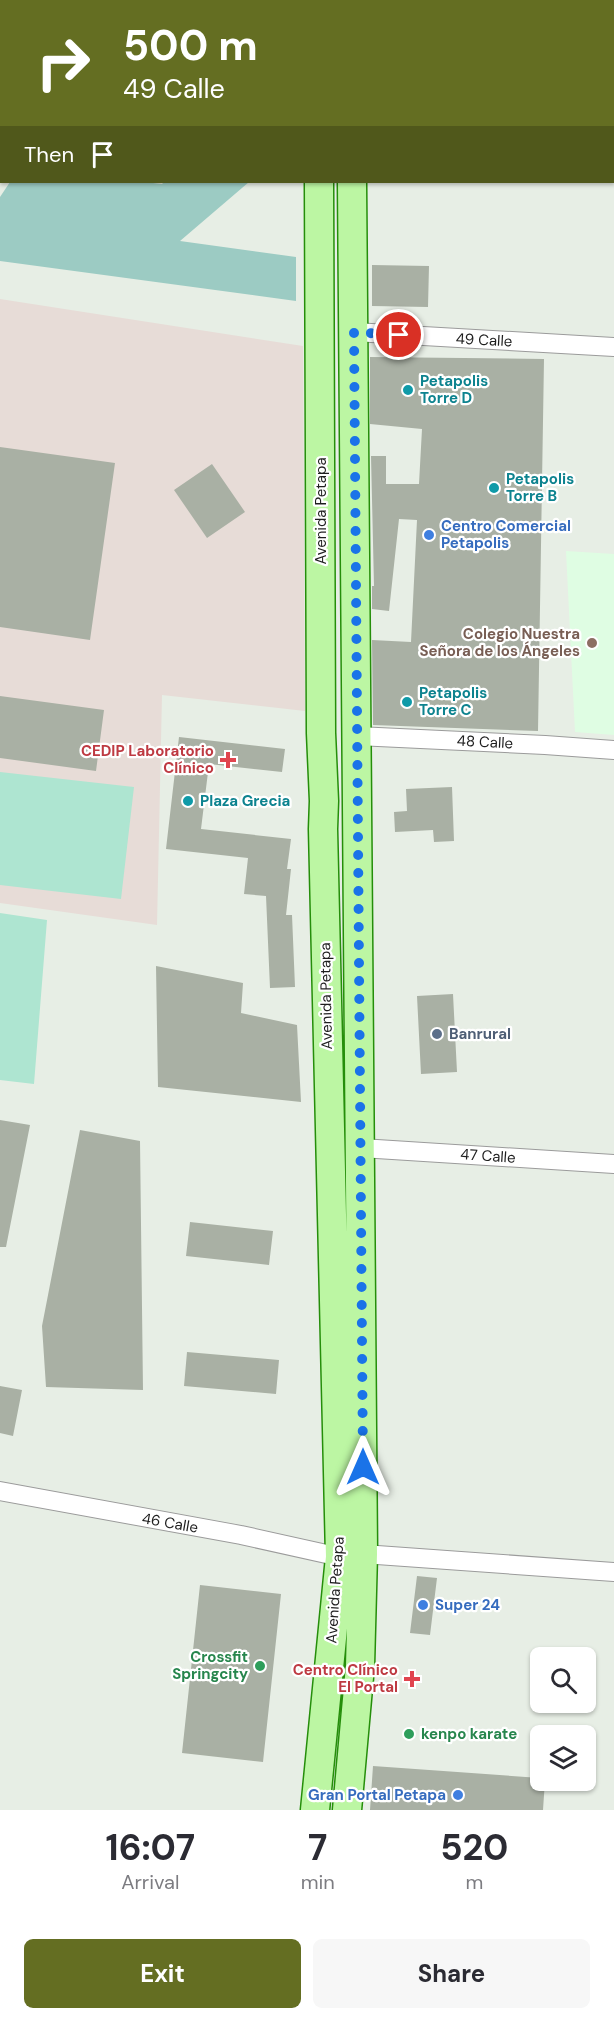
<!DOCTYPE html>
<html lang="en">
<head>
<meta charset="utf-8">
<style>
	:root { --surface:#fff; --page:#f7f7f7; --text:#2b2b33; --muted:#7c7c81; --accent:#646e22 }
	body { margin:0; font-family:"DM Sans",sans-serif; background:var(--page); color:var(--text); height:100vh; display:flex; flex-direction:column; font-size:22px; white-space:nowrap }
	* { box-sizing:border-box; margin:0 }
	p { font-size:20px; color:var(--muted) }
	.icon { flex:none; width:33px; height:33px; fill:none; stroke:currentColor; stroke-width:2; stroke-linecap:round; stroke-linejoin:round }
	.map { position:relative; height:1810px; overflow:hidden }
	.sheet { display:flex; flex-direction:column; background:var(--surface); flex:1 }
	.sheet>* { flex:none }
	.top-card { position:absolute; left:0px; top:0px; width:615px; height:183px; box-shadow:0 2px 4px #0004; background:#646e22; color:#fff; overflow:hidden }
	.tools { position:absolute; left:530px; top:1647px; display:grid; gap:12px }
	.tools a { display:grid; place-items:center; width:66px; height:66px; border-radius:9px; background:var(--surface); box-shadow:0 2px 4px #0004; font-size:30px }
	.pin { position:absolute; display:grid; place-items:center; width:51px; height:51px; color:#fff; margin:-26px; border:3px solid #fff; border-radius:50%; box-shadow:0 2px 6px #0007 }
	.me { position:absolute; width:66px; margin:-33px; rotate:0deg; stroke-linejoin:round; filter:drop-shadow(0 0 4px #0008) }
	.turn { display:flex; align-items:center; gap:21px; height:126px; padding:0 24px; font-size:27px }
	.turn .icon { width:78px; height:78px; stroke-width:2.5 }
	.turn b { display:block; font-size:42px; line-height:51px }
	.then { display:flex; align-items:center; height:57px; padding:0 24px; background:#0003; gap:12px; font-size:22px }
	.eta { display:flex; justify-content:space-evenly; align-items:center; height:102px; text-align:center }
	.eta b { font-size:36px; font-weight:700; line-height:42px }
	.primary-button { display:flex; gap:12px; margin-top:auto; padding:12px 24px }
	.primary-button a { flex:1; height:69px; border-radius:9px; background:var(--accent); color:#fff; font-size:24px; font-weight:700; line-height:69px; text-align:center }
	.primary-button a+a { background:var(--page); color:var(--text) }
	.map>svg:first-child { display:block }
	.industrial { fill:#e7dcd7 }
	.education { fill:#dffde3 }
	.grass { fill:#aee5d1 }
	.forest { fill:#9ccbc3 }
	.building { fill:#a9b0a4 }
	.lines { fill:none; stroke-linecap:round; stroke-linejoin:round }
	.minor-casing { stroke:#9b9b9b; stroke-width:20 }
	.primary-casing { stroke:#258e0a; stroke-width:31 }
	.minor { stroke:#fff; stroke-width:18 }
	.primary { stroke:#bcf6a3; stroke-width:28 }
	.route { stroke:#1a73e8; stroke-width:10; stroke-dasharray:0 18 }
	.culture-dot { fill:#0f9aa8; stroke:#fff; stroke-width:2 }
	.shop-dot { fill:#3f7fe0; stroke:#fff; stroke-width:2 }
	.education-dot { fill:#8d6e63; stroke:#fff; stroke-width:2 }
	.health-dot { fill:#e0444e; stroke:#fff; stroke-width:2 }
	.service-dot { fill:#5c6f8a; stroke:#fff; stroke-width:2 }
	.leisure-dot { fill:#2e9e5b; stroke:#fff; stroke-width:2 }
	.labels { text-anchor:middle; stroke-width:4.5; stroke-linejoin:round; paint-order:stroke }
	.street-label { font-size:15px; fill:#1e1e1e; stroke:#fff }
	.culture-label { font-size:15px; font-weight:bold; fill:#0d838f; stroke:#fff; text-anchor:start }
	.shop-label { font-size:15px; font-weight:bold; fill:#366cbe; stroke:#fff; text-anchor:start }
	.education-label { font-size:15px; font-weight:bold; fill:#785e54; stroke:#fff; text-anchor:end }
	.health-label { font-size:15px; font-weight:bold; fill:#be3a42; stroke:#fff; text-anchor:end }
	.service-label { font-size:15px; font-weight:bold; fill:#4e5e75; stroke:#fff; text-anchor:start }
	.leisure-label { font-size:15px; font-weight:bold; fill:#27864d; stroke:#fff; text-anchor:end }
</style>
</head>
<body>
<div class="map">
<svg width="614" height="1810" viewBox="0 0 614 1810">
	<rect width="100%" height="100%" fill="#e7eee5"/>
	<path class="industrial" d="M0 299 303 346 305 711 162 695 157 925 0 903Z"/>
	<path class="education" d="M566 551 614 554V735L575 732Z"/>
	<path class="grass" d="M0 772 134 787 121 899 0 885Z
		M0 913 47 920 34 1084 0 1080Z"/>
	<path class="forest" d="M10 182H144L162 184 164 182H249L180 241 296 257V301L0 261V197Z"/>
	<path class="building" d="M372 265 429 266 428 307 372 306Z
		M370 357 544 359 538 731 373 725 372 640 411 642 417 520 399 519 389 611 372 609V586H374L371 456H386V484H419L422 429 370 424Z
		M0 447 115 463 90 640 0 627Z
		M212 464 245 512 207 538 174 490Z
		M0 696 104 710 96 771 0 758Z
		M179 737 285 749 282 772 209 764 201 829 291 839 287 869H291L286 915H292L295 987 270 988 266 896 244 894 248 858 166 849Z
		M452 787 454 841 434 842 433 830 395 832 394 812 407 811 406 789Z
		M156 966 243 983 241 1013 297 1025 301 1102 158 1087Z
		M453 994 457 1072 421 1074 417 996Z
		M0 1120 30 1125 6 1247H0Z
		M80 1130 140 1141 143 1390 46 1387 42 1326Z
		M190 1222 273 1231 269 1265 186 1256Z
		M187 1352 279 1360 276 1394 184 1386Z
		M0 1386 22 1390 13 1436 0 1433Z
		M417 1576 437 1578 430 1635 410 1633Z
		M200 1585 281 1594 263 1762 182 1753Z
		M373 1766 540 1778V1780H545L543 1810H370Z"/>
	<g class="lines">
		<g class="minor-casing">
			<path id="minor" d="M354 332 614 347
				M357 736 545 745 614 750
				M361 1148 614 1164
				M0 1491 241 1535 340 1557
				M363 1554 614 1572"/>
		</g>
		<g class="primary-casing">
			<path id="primary" d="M317 0V2
				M343 0V2
				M315 1810 340 1557 323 829 324 801 321 733 319 182
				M347 1810 360 1666 363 1554 352 182"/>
		</g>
		<use href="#minor" class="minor"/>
		<use href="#primary" class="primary"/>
	</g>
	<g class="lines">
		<path class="route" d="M363 1467 354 332 399 335"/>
	</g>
	<g class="culture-dot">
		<circle cx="408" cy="390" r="6"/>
		<circle cx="494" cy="488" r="6"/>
		<circle cx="407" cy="702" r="6"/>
		<circle cx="188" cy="801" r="6"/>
	</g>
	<g class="shop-dot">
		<circle cx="429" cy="535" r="6"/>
		<circle cx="423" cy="1605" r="6"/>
		<circle cx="458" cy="1795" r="6"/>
	</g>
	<circle class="education-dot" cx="592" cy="643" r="6"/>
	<g class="health-dot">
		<path d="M225 751h6v6h6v6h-6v6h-6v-6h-6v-6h6z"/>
		<path d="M409 1670h6v6h6v6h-6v6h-6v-6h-6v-6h6z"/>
	</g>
	<circle class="service-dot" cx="437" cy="1034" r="6"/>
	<g class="leisure-dot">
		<circle cx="260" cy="1666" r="6"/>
		<circle cx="409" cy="1734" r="6"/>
	</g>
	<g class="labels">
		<g class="street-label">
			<text transform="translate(484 340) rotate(3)" y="5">49 Calle</text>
			<text transform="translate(321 511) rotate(-90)" y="5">Avenida Petapa</text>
			<text transform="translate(485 742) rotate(3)" y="5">48 Calle</text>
			<text transform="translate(326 996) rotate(-91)" y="5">Avenida Petapa</text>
			<text transform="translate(488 1156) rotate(4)" y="5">47 Calle</text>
			<text transform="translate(170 1523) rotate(10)" y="5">46 Calle</text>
			<text transform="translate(335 1590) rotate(-86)" y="5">Avenida Petapa</text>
		</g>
		<g class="culture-label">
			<text x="420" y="386">Petapolis<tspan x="420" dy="17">Torre D</tspan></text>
			<text x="506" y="484">Petapolis<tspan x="506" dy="17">Torre B</tspan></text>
			<text x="419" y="698">Petapolis<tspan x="419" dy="17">Torre C</tspan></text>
			<text x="200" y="806">Plaza Grecia</text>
		</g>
		<g class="shop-label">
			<text x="441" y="531">Centro Comercial<tspan x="441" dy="17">Petapolis</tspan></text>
			<text x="435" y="1610">Super 24</text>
			<text x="446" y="1800" text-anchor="end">Gran Portal Petapa</text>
		</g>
		<g class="education-label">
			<text x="580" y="639">Colegio Nuestra<tspan x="580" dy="17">Señora de los Ángeles</tspan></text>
		</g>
		<g class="health-label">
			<text x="214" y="756">CEDIP Laboratorio<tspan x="214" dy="17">Clínico</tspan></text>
			<text x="398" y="1675">Centro Clínico<tspan x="398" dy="17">El Portal</tspan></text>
		</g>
		<g class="service-label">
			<text x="449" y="1039">Banrural</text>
		</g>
		<g class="leisure-label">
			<text x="248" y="1662">Crossfit<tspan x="248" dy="17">Springcity</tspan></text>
			<text x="421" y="1739" text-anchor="start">kenpo karate</text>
		</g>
	</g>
</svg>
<div class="tools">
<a><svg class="icon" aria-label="search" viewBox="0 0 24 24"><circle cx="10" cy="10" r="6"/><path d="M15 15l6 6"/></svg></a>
<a><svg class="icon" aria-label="layers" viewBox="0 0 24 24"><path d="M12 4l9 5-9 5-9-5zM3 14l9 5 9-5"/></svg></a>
</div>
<div class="pin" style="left:399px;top:335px;background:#d93025"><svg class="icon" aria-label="arrive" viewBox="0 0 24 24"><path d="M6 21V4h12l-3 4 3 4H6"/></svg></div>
<svg class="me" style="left:363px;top:1467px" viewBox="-20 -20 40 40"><path d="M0-17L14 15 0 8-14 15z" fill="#1a73e8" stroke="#fff" stroke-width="4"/></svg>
<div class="top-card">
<div class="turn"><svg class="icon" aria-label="right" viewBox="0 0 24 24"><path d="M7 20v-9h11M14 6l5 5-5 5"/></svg><div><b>500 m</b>49 Calle</div></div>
<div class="then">Then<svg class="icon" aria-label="arrive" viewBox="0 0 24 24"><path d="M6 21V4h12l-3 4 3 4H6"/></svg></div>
</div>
</div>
<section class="sheet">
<div class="eta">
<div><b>16:07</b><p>Arrival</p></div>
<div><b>7</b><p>min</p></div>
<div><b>520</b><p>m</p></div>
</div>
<div class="primary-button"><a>Exit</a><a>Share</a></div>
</section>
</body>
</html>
